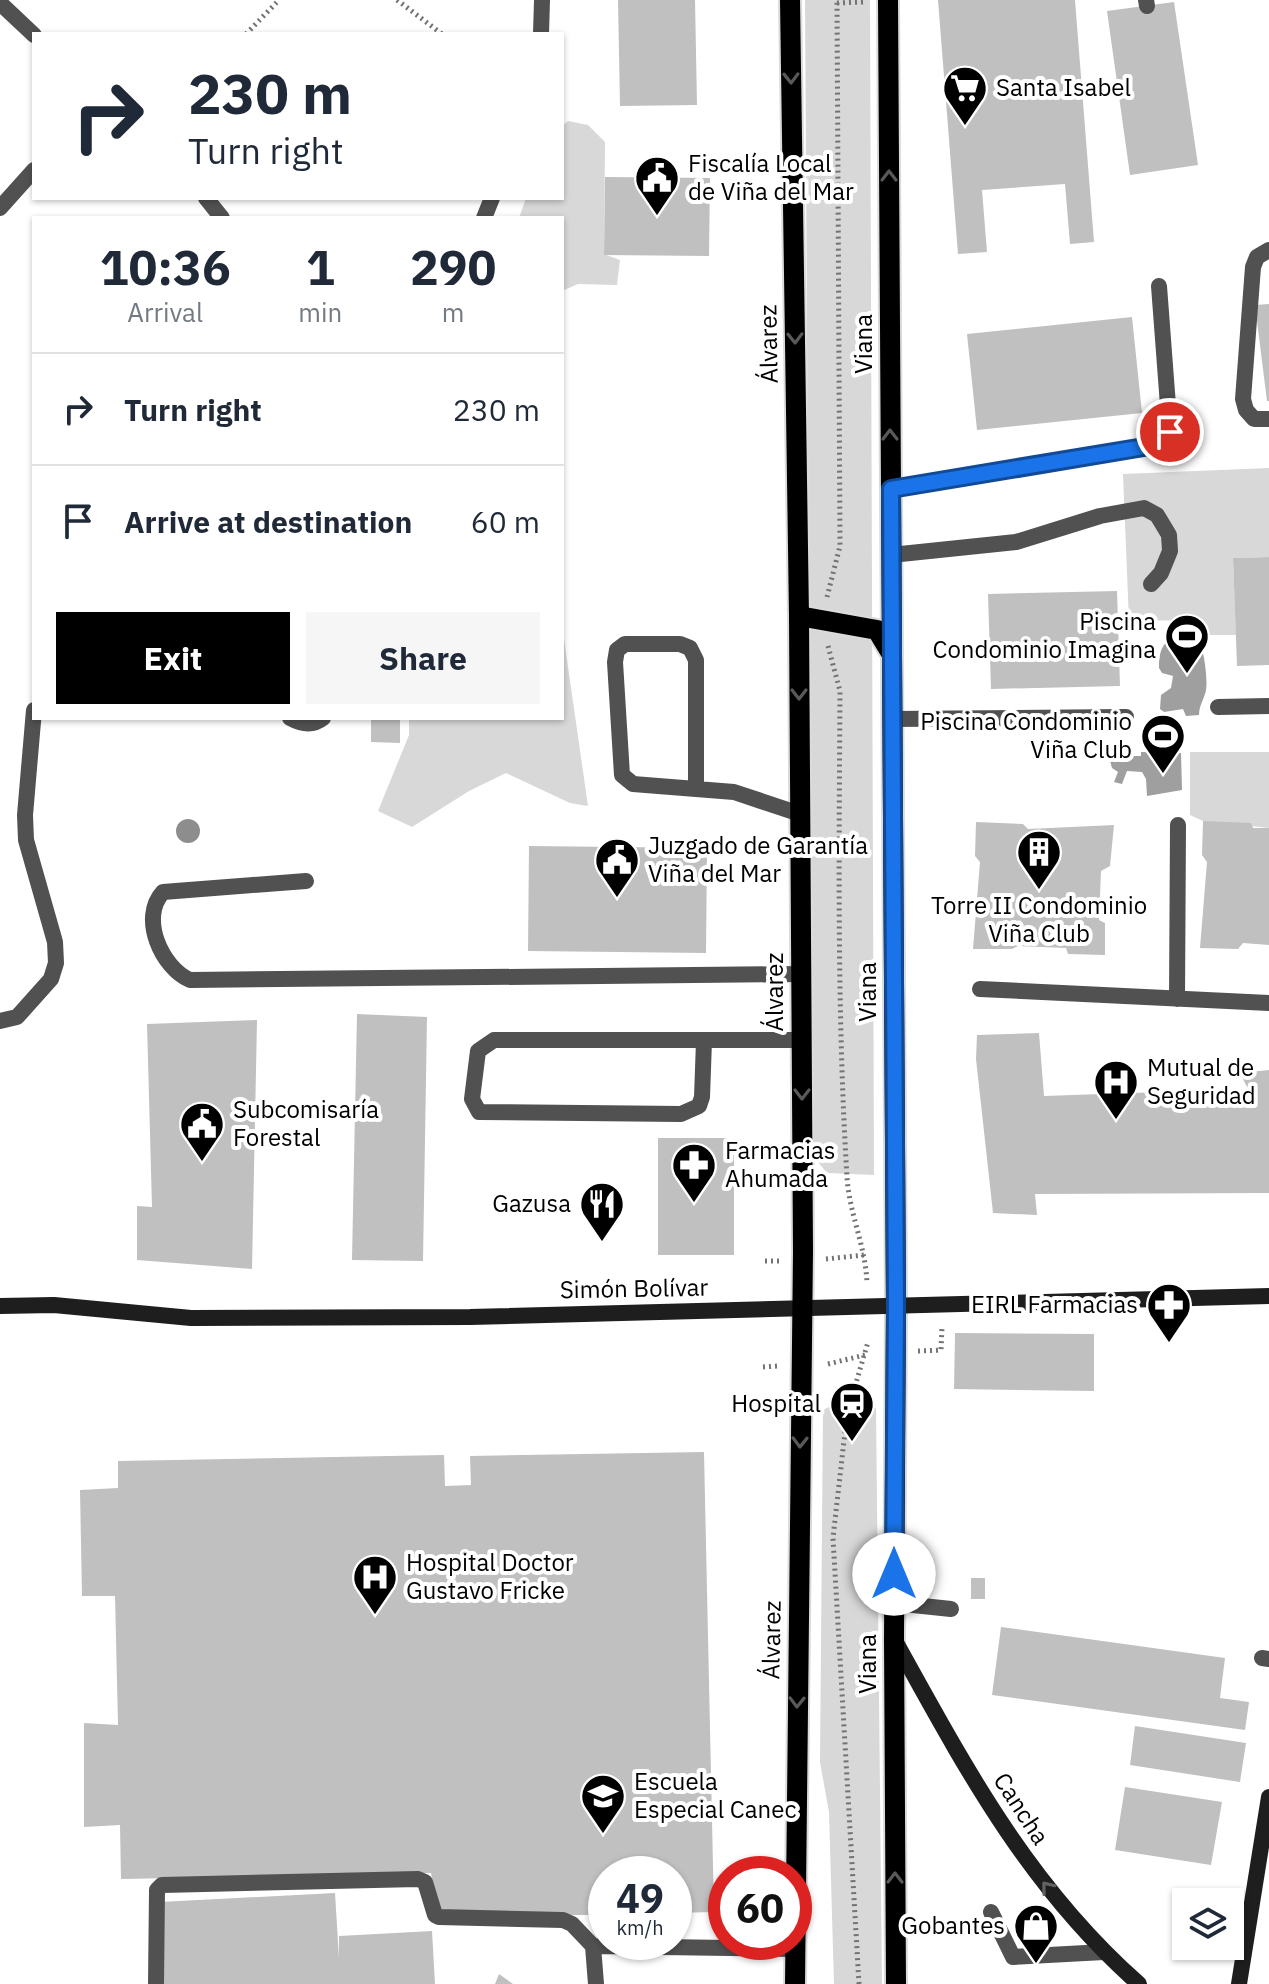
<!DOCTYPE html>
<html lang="en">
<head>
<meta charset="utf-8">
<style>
	:root { --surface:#fff; --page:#f6f6f7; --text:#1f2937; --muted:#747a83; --line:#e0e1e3; --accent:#000 }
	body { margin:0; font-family:"IBM Plex Sans",sans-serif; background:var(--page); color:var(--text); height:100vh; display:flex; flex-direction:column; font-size:30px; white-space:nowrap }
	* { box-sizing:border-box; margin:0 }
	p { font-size:26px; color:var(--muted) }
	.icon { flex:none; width:44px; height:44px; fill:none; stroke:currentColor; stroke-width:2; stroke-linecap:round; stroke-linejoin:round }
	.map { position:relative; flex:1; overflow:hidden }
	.panel { position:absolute; left:32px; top:216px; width:532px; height:504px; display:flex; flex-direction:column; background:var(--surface); border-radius:0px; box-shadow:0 2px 6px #0004 }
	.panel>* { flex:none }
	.banner { position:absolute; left:32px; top:32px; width:532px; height:168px; border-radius:0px; box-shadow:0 2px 6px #0004; background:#fff; color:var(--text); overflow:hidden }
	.controls { position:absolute; left:1172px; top:1888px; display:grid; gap:16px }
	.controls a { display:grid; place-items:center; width:72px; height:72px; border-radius:0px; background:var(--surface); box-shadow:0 2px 6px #0004; font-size:40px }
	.speed { position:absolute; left:588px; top:1856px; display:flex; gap:16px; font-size:40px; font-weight:700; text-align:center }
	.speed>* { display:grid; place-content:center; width:104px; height:104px; border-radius:50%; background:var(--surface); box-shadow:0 2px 6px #0004; line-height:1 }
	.speed small { font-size:20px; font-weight:400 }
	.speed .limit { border:12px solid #d22; background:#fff; color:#111 }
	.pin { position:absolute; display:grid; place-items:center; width:68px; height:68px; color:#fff; margin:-34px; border:4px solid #fff; border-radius:50%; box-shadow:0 2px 8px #0007 }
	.me { position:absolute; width:88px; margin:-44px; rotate:0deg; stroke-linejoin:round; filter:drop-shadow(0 0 6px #0008) }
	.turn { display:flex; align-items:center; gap:28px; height:168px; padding:0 24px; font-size:36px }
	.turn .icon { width:104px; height:104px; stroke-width:2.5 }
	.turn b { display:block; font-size:56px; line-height:68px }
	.eta { display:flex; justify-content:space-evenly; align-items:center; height:136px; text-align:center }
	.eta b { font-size:48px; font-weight:700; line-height:56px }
	.cta { display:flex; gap:16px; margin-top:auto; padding:16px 24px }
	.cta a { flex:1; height:92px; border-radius:0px; background:var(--accent); color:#fff; font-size:32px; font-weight:700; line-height:92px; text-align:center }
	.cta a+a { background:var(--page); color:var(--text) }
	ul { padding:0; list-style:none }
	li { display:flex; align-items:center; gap:24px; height:112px; padding:0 24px; border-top:2px solid var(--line) }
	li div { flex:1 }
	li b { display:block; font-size:30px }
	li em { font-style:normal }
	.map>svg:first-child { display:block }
	.green { fill:#d8d8d8 }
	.water { fill:#9f9f9f }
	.building { fill:#c0c0c0 }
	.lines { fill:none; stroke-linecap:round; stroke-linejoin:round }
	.primary-casing { stroke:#dbdbdb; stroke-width:24 }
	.path { stroke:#737373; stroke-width:5; stroke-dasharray:2 4; stroke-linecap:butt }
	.lane { stroke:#515151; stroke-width:16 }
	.street { stroke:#515151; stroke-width:16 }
	.secondary { stroke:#1e1e1e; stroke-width:16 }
	.primary { stroke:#000; stroke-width:20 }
	.tree { fill:#8d8d8d }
	.oneway { stroke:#595959 }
	.oneway2 { stroke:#626262 }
	.route-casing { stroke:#114b97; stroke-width:20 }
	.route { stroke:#1a73e8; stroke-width:14 }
	.labels { text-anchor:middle; stroke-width:8; stroke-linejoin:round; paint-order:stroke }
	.poi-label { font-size:24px; fill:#000; stroke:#fff; text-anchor:start }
	.street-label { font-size:24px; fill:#000; stroke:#fff }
</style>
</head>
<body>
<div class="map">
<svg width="1269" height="1984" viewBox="0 0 1269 1984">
	<rect width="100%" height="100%" fill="#fff"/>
	<path class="green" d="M805 0H870L874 1175 827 1173 812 1155Z
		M568 121 588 125 605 142 604 254 620 260 617 285 578 284 562 291V218H519L526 198H562V126Z
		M1269 468V557L1233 558 1236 635H1195V620L1129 621 1123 474Z
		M562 625 588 806 570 803 506 773 469 791 412 827 378 811 409 735V718H562Z
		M1190 752H1269V828L1203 821 1190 815Z
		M847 1398 876 1408 882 1984H834L829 1812 820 1762 823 1410Z"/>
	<path class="water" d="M1183 634 1198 639C1204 648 1208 679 1206 690 1204 700 1199 705 1199 715L1186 716 1183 709 1164 712 1160 709 1161 695 1171 688 1173 676 1162 673 1159 668C1159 649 1163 639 1183 634Z
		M1120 748 1128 749 1133 756H1141V752L1181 753 1182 790 1147 796 1146 779 1142 772 1127 771 1122 784 1114 782 1118 772 1112 768 1109 757 1113 751Z"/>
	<path class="building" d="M618 0H695L697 105 620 106Z
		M938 0H1075L1094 242 1070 244 1065 184 982 190 987 252 958 254Z
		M1174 2 1198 165 1130 175 1107 11Z
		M605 177 710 178 709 256 604 255Z
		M1269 304V401H1267L1255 305Z
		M1132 317 1142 413 977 430 967 334Z
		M1269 557V665L1237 666 1233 558Z
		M1117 591 1120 686 991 689 988 594Z
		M371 718H400V743L371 742Z
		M1203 821 1251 823 1253 828H1269V945L1243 943 1238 949 1200 948 1207 862 1202 855Z
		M976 822 1023 824 1028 829 1114 825 1110 866 1101 871 1099 920 1105 923V955L1068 954 1066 948 1018 946 1012 949H973L980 862 975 856Z
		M529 846 707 848 706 953 528 951Z
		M357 1014 427 1017 423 1261 352 1260Z
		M257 1020 252 1269 137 1260V1206L152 1207 147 1024Z
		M1039 1033 1044 1096 1248 1089 1240 1073 1269 1070V1193L1035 1194 1037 1215 993 1213 976 1059 977 1035Z
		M658 1138H734V1255H658Z
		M955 1333 1094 1334V1391L954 1389Z
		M704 1452 714 1912 674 1913V1874H606V1915H558L438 1911 431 1873 121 1879 120 1825 84 1827V1723L118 1725 115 1596H82L80 1490 118 1488V1461L444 1455 445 1486 471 1485 470 1456Z
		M971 1578H985V1599H971Z
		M1001 1627 1225 1658 1220 1698 1249 1702 1245 1730 992 1695Z
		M1135 1726 1246 1743 1240 1782 1130 1765Z
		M1125 1787 1222 1802 1211 1865 1115 1850Z
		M335 1893 339 1958V1936L432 1931 435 1984H162L160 1902Z
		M499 1974 513 1984H495Z"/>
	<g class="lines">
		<g class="primary-casing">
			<path id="primary" d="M790 0 799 616 803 1251 795 1984
				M888 0 896 1306 894 1639 896 1984
				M799 616 877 630 891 653"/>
		</g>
		<path class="path" d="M397 0 442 34
			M837 3 863 2
			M246 34 279 0
			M827 597 840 546 837 0
			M828 646 840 691C839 854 837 1015 847 1177 849 1213 866 1247 867 1284
			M826 1259 864 1255
			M765 1261H780
			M918 1351 941 1350 942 1327
			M828 1364 865 1355
			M763 1367 778 1366
			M859 1984 833 1538 847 1414 868 1342"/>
		<path class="lane" d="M1146 0 1147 6
			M1269 250 1257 257 1253 267 1243 399 1246 410 1254 419H1269
			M1218 707 1269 706
			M696 788V660L690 648 680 644H625L617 650 615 662 622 775 633 784 734 792 800 814
			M306 881 163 892C139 918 162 968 190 980L801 974
			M980 989 1269 1003
			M1177 999 1178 825
			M704 1041 702 1097 699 1106 681 1114 479 1112 472 1099 478 1051 494 1040H801
			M894 1603 951 1609
			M1262 1658 1269 1659
			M991 1912 1013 1957 1104 1952
			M156 1984 157 1890 162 1885 418 1879 425 1882 435 1915 439 1917 563 1920 572 1924 593 1946
			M596 1984 593 1946 794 1949"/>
		<path class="street" d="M0 3 34 35
			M541 34 542 0
			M206 198 222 218
			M0 208 34 170
			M484 218 492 198
			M891 489 1162 444 1170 432 1159 286
			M891 555 1016 542 1100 516 1144 508 1157 515 1169 535 1170 551 1161 573 1151 584
			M290 718C301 724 313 726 323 718
			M892 719 1126 717
			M0 1021 17 1017 51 979 56 963 55 942 26 840 25 815 34 710"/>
		<path class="secondary" d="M0 1306 54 1305 191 1318 470 1317 1269 1296
			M894 1639C965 1767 1027 1885 1139 1984
			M1239 1984 1269 1797"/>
		<use href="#primary" class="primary"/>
	</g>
	<circle class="tree" cx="188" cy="831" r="12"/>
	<defs><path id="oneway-chevron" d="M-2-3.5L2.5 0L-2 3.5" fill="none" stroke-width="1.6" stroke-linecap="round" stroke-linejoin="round" transform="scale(2)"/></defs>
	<g class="oneway">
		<use href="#oneway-chevron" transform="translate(791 78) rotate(89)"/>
		<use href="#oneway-chevron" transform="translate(889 176) rotate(-90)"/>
		<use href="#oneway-chevron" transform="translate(795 338) rotate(89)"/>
		<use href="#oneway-chevron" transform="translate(890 435) rotate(-90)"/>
		<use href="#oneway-chevron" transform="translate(799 694) rotate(90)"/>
		<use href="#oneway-chevron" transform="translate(802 1094) rotate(90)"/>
		<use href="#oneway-chevron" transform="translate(800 1442) rotate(91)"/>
		<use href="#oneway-chevron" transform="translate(797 1702) rotate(91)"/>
		<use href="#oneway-chevron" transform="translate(895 1878) rotate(-90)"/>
	</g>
	<use class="oneway2" href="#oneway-chevron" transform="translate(1047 1887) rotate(-129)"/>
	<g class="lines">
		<g class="route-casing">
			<path id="route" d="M894 1574 896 1306 891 489 1162 444 1170 432"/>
		</g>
		<use href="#route" class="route"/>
	</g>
	<defs>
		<g id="supermarket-pin" transform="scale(2.3)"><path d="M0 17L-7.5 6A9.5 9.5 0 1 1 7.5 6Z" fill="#000" stroke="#fff"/><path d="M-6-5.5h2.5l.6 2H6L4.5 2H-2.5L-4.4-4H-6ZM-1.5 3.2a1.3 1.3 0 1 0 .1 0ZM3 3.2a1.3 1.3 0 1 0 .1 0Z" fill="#fff"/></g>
		<g id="civic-pin" transform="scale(2.3)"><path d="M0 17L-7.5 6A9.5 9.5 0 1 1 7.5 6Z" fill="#000" stroke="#fff"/><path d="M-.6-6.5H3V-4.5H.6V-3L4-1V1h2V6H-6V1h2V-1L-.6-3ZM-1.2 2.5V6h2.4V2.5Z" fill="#fff"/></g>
		<g id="stadium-pin" transform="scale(2.3)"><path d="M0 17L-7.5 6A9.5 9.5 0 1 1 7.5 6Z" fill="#000" stroke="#fff"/><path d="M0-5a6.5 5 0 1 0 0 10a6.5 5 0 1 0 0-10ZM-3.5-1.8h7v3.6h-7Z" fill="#fff"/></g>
		<g id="building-pin" transform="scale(2.3)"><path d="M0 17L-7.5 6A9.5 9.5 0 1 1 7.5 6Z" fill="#000" stroke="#fff"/><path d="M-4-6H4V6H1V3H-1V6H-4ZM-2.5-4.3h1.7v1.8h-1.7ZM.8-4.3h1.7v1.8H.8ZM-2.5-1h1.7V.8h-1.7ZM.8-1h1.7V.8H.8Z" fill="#fff"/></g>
		<g id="hospital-pin" transform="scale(2.3)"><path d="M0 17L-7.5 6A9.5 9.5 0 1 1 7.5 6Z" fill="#000" stroke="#fff"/><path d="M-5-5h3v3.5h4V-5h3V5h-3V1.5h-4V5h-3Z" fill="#fff"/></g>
		<g id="pharmacy-pin" transform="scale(2.3)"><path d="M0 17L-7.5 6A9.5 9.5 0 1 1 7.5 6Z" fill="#000" stroke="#fff"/><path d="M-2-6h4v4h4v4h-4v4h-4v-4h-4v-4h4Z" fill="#fff"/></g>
		<g id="restaurant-pin" transform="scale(2.3)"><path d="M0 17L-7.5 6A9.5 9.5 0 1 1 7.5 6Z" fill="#000" stroke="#fff"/><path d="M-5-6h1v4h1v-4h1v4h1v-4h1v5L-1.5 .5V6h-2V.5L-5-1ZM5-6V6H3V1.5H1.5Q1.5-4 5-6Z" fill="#fff"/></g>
		<g id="station-pin" transform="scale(2.3)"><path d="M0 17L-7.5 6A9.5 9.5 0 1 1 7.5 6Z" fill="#000" stroke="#fff"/><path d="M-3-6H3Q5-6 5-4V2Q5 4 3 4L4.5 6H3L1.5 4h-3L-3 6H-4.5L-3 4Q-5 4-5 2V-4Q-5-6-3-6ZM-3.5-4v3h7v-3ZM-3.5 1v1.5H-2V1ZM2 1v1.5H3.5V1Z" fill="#fff"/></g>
		<g id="school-pin" transform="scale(2.3)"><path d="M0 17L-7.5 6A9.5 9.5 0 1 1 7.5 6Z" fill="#000" stroke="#fff"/><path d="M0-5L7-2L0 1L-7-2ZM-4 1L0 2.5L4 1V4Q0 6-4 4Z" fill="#fff"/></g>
		<g id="shop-pin" transform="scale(2.3)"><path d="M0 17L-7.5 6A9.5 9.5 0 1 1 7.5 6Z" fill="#000" stroke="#fff"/><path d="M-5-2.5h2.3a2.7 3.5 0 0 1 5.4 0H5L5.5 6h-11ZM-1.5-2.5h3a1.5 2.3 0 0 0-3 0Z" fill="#fff"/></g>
	</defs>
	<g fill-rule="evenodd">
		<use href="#supermarket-pin" x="965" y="88"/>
		<use href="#civic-pin" x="657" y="178"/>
		<use href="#stadium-pin" x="1187" y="636"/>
		<use href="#stadium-pin" x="1163" y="736"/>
		<use href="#building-pin" x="1039" y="852"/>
		<use href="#civic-pin" x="617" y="860"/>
		<use href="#hospital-pin" x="1116" y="1082"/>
		<use href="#civic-pin" x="202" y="1124"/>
		<use href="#pharmacy-pin" x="694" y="1165"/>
		<use href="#restaurant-pin" x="602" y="1204"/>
		<use href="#pharmacy-pin" x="1169" y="1305"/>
		<use href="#station-pin" x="852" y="1404"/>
		<use href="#hospital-pin" x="375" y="1577"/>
		<use href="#school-pin" x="603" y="1796"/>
		<use href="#shop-pin" x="1036" y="1926"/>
	</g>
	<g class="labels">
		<g class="poi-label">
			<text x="996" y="96">Santa Isabel</text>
			<text x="688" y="172">Fiscalía Local<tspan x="688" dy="28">de Viña del Mar</tspan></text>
			<text x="1156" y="630" text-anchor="end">Piscina<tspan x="1156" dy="28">Condominio Imagina</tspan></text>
			<text x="1132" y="730" text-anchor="end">Piscina Condominio<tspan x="1132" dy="28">Viña Club</tspan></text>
			<text x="648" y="854">Juzgado de Garantía<tspan x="648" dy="28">Viña del Mar</tspan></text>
			<text x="1039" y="914" text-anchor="middle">Torre II Condominio<tspan x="1039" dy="28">Viña Club</tspan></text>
			<text x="1147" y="1076">Mutual de<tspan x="1147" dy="28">Seguridad</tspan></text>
			<text x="233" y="1118">Subcomisaría<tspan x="233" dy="28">Forestal</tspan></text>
			<text x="725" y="1159">Farmacias<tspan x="725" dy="28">Ahumada</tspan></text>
			<text x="571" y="1212" text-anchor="end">Gazusa</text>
			<text x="1138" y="1313" text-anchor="end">EIRL Farmacias</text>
			<text x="821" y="1412" text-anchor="end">Hospital</text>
			<text x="406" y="1571">Hospital Doctor<tspan x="406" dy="28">Gustavo Fricke</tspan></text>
			<text x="634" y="1790">Escuela<tspan x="634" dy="28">Especial Canec</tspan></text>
			<text x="1005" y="1934" text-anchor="end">Gobantes</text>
		</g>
		<g class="street-label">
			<text transform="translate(769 344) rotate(-91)" y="8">Álvarez</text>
			<text transform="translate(864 344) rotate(-90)" y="8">Viana</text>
			<text transform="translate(775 992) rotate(-90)" y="8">Álvarez</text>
			<text transform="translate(868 992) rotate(-90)" y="8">Viana</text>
			<text transform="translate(634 1289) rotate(-1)" y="8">Simón Bolívar</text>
			<text transform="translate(772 1640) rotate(-89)" y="8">Álvarez</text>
			<text transform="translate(868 1664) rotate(-90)" y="8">Viana</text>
			<text transform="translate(1021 1809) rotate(57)" y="8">Cancha</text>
		</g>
	</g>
</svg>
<div class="controls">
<a><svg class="icon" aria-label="layers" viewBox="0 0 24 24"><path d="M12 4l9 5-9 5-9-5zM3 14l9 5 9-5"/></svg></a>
</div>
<div class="speed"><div>49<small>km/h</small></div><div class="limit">60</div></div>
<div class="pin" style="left:1170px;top:432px;background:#d93025"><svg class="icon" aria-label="arrive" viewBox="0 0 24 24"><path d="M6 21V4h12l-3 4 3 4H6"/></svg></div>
<svg class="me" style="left:894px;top:1574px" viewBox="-20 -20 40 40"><circle r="19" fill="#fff"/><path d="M0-13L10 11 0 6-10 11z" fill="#1a73e8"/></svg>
<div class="banner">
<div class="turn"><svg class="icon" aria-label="right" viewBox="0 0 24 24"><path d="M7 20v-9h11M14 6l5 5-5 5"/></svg><div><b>230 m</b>Turn right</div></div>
</div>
<section class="panel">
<div class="eta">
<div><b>10:36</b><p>Arrival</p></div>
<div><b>1</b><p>min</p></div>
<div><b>290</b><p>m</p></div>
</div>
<ul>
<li><svg class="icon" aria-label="right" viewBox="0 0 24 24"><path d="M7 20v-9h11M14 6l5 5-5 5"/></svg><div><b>Turn right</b></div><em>230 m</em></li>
<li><svg class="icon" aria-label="arrive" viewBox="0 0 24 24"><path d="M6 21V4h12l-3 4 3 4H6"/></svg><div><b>Arrive at destination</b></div><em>60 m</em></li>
</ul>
<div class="cta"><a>Exit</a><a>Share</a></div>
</section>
</div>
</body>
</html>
